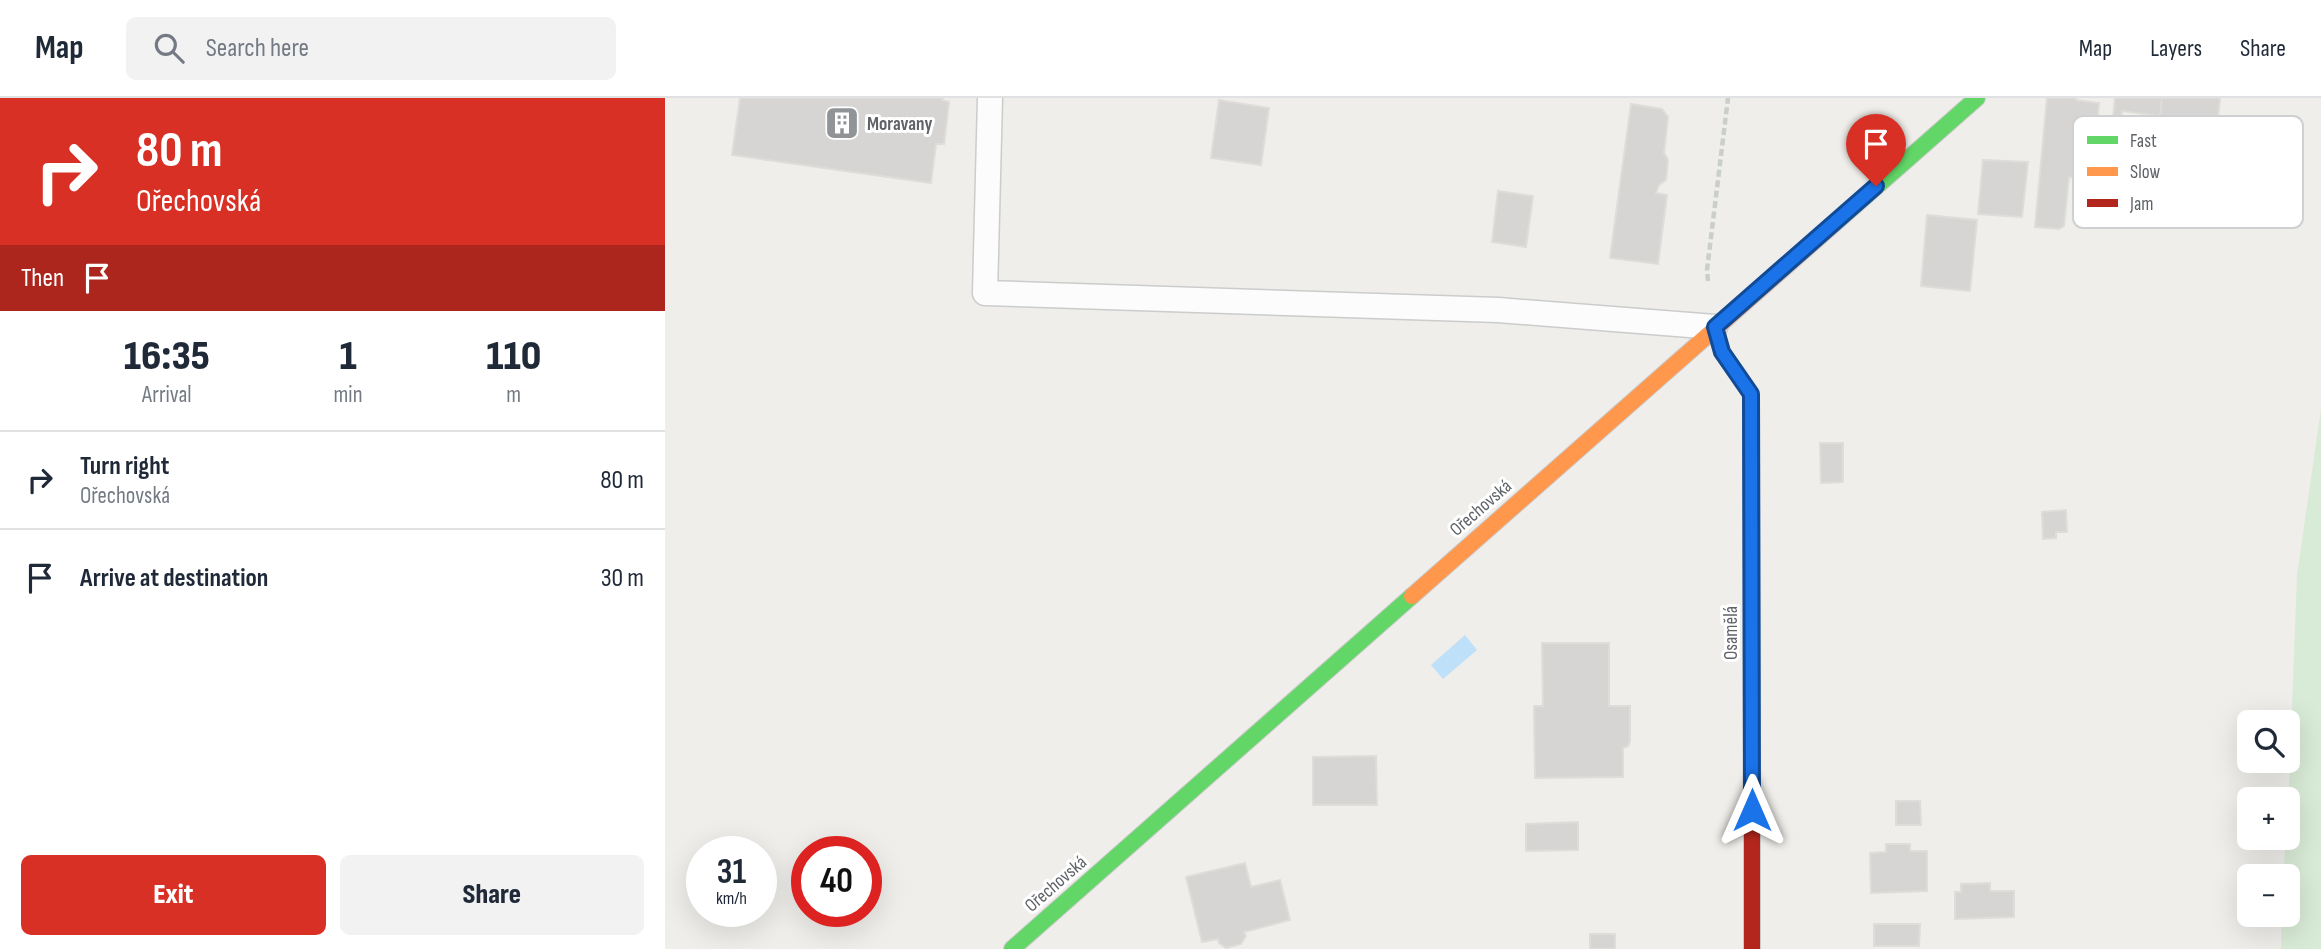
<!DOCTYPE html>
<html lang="en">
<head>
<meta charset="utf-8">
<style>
	:root { --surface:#fff; --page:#f2f2f3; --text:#1f2937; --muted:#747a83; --line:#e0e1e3; --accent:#d93025 }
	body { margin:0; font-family:"Sofia Sans Condensed",sans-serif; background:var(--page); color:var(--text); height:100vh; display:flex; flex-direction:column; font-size:26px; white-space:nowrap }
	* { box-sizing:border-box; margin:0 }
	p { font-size:23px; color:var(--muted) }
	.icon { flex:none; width:38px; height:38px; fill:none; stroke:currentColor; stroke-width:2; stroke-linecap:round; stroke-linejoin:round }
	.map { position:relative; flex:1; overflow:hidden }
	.side { display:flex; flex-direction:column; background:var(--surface); width:665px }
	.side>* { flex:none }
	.top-card { background:#d93025; color:#fff; overflow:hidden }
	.fabs { position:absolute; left:1572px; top:612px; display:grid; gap:14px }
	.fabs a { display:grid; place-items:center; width:63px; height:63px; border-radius:10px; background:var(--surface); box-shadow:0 7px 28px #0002; font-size:35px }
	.speed { position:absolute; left:21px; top:738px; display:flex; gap:14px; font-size:35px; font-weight:700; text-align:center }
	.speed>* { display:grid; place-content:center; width:91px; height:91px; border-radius:50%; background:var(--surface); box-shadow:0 7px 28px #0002; line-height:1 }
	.speed small { font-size:18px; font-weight:400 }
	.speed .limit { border:10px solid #d22; background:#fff; color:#111 }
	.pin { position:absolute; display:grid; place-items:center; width:60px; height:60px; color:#fff; margin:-72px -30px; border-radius:50% 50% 50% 0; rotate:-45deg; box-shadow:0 0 7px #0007 }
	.pin .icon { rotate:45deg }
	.me { position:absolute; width:77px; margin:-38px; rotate:0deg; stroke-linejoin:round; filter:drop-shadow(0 0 5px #0008) }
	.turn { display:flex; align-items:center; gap:24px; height:147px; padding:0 21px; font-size:32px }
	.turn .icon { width:91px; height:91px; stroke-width:2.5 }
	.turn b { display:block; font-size:49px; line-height:60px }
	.then { display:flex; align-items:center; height:66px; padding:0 21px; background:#0003; gap:14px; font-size:26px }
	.eta { display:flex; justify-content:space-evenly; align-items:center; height:119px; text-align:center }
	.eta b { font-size:42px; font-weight:800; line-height:49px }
	.cta { display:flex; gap:14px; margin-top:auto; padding:14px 21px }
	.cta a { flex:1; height:80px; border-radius:10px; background:var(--accent); color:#fff; font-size:28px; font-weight:800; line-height:80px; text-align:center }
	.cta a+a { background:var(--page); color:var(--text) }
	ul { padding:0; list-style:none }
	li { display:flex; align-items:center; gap:21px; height:98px; padding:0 21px; border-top:2px solid var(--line) }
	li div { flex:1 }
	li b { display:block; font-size:26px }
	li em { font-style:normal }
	header { display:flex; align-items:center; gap:42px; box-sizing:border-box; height:98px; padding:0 35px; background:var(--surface); border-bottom:2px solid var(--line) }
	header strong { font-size:33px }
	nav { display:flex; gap:38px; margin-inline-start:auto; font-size:24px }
	.search { width:490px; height:63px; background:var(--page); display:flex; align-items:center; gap:18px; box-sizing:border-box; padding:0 24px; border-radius:10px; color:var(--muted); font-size:26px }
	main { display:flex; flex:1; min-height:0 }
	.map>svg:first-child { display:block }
	.green { fill:#d8ebd6 }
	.water { fill:#bfe0f9 }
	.building { fill:#d6d5d3; stroke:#deddd9; stroke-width:2 }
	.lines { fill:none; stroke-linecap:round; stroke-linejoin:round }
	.lane-casing { stroke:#cbcccc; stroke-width:27 }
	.fast-casing { stroke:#cacacb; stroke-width:18 }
	.slow-casing { stroke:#cacacb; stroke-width:18 }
	.jam-casing { stroke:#cacacb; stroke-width:18 }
	.path { stroke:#cacfcc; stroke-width:4.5; stroke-dasharray:7 3.5; stroke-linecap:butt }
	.lane { stroke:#fdfcfc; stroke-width:24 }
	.fast { stroke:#63d668; stroke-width:16 }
	.slow { stroke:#ff974d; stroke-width:16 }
	.jam { stroke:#b3261e; stroke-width:16 }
	.route-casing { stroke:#114b97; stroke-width:18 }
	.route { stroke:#1a73e8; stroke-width:12 }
	.labels { text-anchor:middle; stroke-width:6; stroke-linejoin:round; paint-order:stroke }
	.poi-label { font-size:19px; font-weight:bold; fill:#5f6368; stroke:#fff; text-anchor:start }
	.street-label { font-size:19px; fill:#5f6368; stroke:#fff }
	.key { fill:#fff; stroke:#cfd0d2; stroke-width:2 }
	.key-label { font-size:19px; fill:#5f6368 }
</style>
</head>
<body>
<header>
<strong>Map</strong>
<div class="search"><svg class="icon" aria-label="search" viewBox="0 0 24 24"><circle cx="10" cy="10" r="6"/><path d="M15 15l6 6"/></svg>Search here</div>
<nav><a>Map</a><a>Layers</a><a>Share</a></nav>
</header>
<main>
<section class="side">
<div class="top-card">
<div class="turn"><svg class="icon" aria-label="right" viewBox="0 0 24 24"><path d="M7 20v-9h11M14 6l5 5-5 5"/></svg><div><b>80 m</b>Ořechovská</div></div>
<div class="then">Then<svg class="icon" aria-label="arrive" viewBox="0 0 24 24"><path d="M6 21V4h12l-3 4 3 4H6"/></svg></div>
</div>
<div class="eta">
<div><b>16:35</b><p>Arrival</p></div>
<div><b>1</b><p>min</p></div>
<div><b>110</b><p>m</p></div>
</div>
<ul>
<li><svg class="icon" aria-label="right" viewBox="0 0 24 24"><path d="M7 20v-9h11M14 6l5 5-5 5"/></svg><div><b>Turn right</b><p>Ořechovská</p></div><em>80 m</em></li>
<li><svg class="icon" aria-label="arrive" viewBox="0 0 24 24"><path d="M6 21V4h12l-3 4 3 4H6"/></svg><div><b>Arrive at destination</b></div><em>30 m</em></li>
</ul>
<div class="cta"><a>Exit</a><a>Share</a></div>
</section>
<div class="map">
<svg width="1656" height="851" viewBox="0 0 1656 851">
	<rect width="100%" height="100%" fill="#efeeea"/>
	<path class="green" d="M1656 311V851H1616L1617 817H1622V779H1619L1620 740H1622L1632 477Z"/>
	<path class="water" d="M800 537 812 552 778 581 766 567Z"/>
	<path class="building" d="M75 0H278L277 2 284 4 279 46H271L266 85 67 57Z
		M1382 0H1411V2L1434 5 1427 82 1404 79 1399 128 1394 131 1370 129Z
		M1450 0H1497L1495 18 1457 13 1456 19H1448Z
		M1497 0H1555L1552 31 1543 30V23L1495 18Z
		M554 2 604 10 596 67 546 60Z
		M966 6 997 11 1003 19 999 55 1003 62 1001 82 994 87 991 95 1002 97 993 166 945 160Z
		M1318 62 1363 64 1357 119 1313 116Z
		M833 93 868 98 861 149 827 144Z
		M1262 117 1312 122 1305 193 1256 188Z
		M1155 345H1178V384L1156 385Z
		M1401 412 1402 434H1391V440L1378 441 1377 414Z
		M877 545H944V608H965V643L963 648 958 650V679L870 680 869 608H878Z
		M711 658 712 707H648V659Z
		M1231 703H1255L1256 727H1231Z
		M913 724V752L861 753V726Z
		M1221 746H1245V753H1262V793L1206 795 1205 755 1221 754Z
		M580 765 586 789 615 782 625 822 579 834 581 838 576 846 561 850 554 845 553 841 537 844 521 779Z
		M1325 785V793H1349V819L1290 821V794H1296V786Z
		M1209 826H1255L1254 848H1209Z
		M925 836H950V851H925Z"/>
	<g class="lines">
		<g class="lane-casing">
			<path id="lane" d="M325 0 320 195 833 212 1050 229"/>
		</g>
		<g class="fast-casing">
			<path id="fast" d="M1169 126 1312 0
				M1050 229 1057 254 1086 296 1087 662
				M347 851 747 498"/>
		</g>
		<g class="slow-casing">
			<path id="slow" d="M747 498 1169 126"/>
		</g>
		<g class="jam-casing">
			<path id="jam" d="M1087 662V851"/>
		</g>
		<path class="path" d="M1043 183 1042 172 1063 0"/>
		<use href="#lane" class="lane"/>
		<use href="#fast" class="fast"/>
		<use href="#slow" class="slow"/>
		<use href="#jam" class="jam"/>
	</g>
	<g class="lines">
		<g class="route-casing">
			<path id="route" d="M1087 712 1086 296 1057 254 1050 229 1211 88"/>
		</g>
		<use href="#route" class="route"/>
	</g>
	<defs>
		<g id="building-square" transform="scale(1.75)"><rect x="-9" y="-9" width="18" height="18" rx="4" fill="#919496" stroke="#fff"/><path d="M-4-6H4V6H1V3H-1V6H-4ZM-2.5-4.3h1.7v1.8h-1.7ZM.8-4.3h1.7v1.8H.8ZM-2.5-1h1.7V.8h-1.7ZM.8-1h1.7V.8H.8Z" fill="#fff"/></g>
	</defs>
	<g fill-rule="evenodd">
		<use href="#building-square" x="177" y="25"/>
	</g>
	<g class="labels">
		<g class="poi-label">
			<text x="202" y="32">Moravany</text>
		</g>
		<g class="street-label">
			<text transform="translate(815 409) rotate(-41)" y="7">Ořechovská</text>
			<text transform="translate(1065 535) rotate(-90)" y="7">Osamělá</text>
			<text transform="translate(390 785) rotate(-41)" y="7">Ořechovská</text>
		</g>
	</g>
	<rect x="1408" y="18" width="230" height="112" rx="10" class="key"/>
	<rect x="1422" y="38" width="31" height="8" fill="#63d668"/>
	<rect x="1422" y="69" width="31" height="9" fill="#ff974d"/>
	<rect x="1422" y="101" width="31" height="8" fill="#b3261e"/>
	<g class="key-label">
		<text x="1465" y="49">Fast</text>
		<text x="1465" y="80">Slow</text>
		<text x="1465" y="112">Jam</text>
	</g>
</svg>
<div class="fabs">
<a><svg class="icon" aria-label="search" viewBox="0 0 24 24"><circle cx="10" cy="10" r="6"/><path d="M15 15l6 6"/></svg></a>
<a>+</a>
<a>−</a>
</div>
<div class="speed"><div>31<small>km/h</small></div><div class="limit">40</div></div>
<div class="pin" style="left:1211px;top:88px;background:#d93025"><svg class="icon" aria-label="arrive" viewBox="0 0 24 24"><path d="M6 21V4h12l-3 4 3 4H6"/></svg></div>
<svg class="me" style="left:1087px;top:712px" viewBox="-20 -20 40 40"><path d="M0-17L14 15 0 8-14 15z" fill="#1a73e8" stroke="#fff" stroke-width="4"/></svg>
</div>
</main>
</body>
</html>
